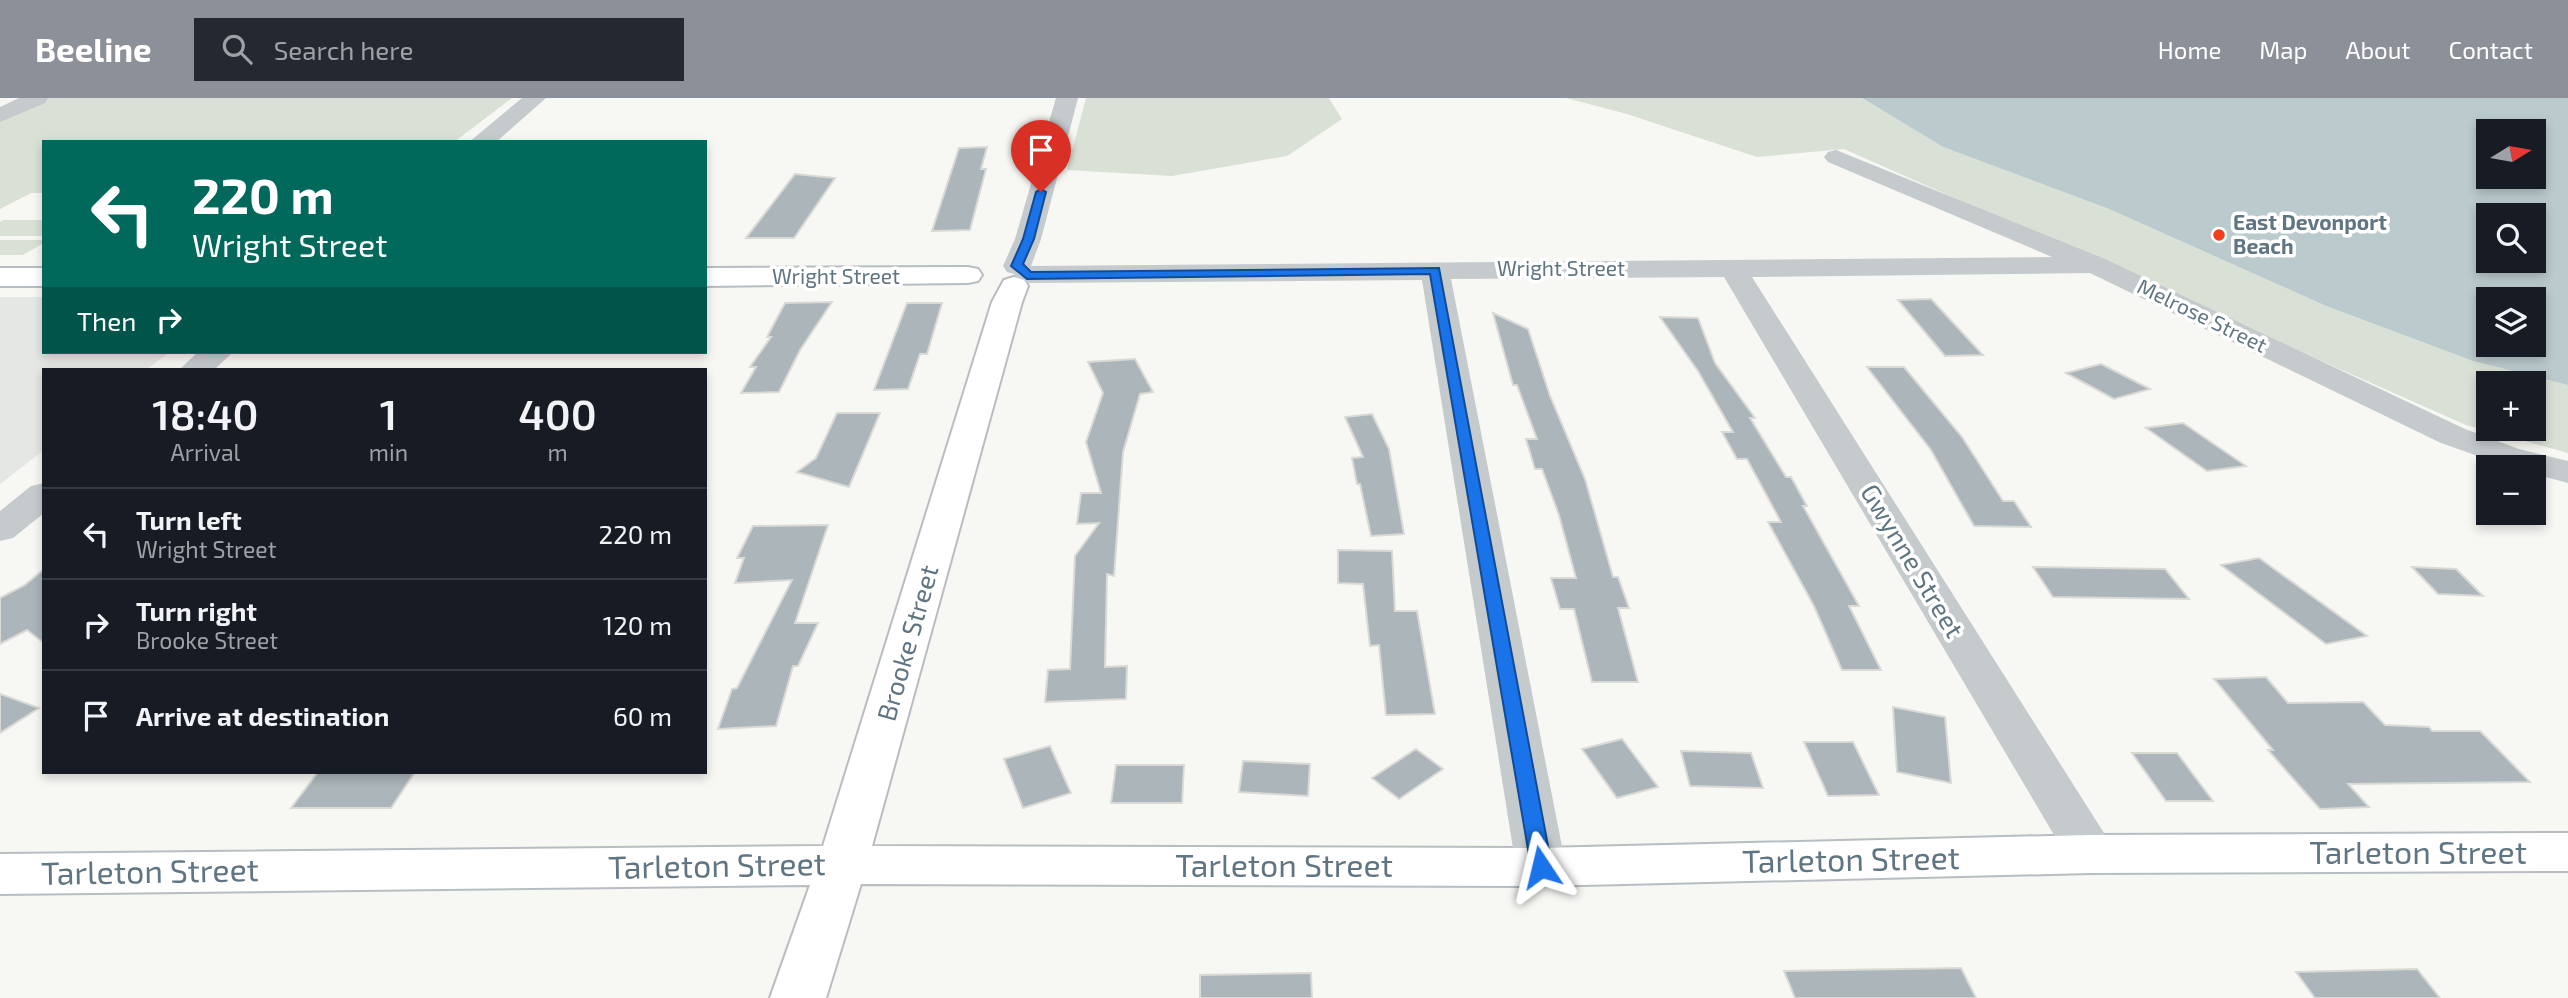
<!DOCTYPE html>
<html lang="en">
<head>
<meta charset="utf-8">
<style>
	:root { --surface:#171b24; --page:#242831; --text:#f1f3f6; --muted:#9ea1a6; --line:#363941; --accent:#8c9099 }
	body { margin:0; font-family:"Exo 2",sans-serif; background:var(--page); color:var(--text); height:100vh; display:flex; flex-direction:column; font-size:26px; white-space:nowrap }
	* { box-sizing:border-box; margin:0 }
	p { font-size:23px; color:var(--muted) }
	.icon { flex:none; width:38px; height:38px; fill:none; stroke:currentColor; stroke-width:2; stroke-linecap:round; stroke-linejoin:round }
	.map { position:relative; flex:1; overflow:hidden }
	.drawer { position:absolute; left:42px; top:270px; width:665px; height:406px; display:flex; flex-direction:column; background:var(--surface); border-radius:0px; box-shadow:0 4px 10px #0003 }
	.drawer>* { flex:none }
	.top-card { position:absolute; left:42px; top:42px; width:665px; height:214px; border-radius:0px; box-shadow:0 4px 10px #0003; background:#00695c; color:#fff; overflow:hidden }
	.needle { width:46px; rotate:79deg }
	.controls { position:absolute; left:2476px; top:21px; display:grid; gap:14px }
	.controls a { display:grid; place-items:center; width:70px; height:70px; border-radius:0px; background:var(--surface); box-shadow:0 4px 10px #0003; font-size:35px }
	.pin { position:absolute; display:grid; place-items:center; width:60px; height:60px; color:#fff; margin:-72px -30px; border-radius:50% 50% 50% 0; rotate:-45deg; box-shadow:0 0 7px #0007 }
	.pin .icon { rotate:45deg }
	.me { position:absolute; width:77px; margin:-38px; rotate:350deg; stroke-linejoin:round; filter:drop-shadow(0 0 5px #0008) }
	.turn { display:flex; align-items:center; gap:24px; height:147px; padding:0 35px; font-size:32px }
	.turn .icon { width:91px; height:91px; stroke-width:2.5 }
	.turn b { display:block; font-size:49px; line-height:60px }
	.then { display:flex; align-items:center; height:66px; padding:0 35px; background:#0003; gap:14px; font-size:26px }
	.eta { display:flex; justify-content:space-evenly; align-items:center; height:119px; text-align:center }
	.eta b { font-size:42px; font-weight:600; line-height:49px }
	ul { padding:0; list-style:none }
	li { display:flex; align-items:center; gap:21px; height:91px; padding:0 35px; border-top:2px solid var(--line) }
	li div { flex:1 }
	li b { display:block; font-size:26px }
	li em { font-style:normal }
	header { display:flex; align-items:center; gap:42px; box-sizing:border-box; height:98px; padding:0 35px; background:var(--accent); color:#fff }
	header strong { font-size:33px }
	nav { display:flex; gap:38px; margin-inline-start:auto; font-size:24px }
	.search { width:490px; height:63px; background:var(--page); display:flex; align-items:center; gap:18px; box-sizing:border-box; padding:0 24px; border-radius:0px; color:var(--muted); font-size:26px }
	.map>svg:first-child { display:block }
	.built { fill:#e5e7e5 }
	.green { fill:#d9e0d5; fill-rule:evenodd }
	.water { fill:#bbcacd; fill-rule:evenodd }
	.building { fill:#abb5ba; stroke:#d9d9d6; stroke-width:2 }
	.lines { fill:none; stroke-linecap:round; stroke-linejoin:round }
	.secondary-casing { stroke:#b7bdc1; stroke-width:4 }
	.street { fill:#c5cacd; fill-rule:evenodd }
	.secondary { fill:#fff; fill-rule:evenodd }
	.route { fill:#1a73e8; stroke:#114b97; stroke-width:2 }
	.poi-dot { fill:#f13f1a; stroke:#fff; stroke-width:2.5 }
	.labels { text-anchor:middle; stroke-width:7; stroke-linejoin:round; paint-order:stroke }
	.far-poi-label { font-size:21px; font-weight:bold; fill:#607582; stroke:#fff; text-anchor:start }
	.far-street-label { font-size:21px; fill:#607582; stroke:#fff }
	.street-label { font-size:26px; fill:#607582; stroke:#fff }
	.near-street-label { font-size:32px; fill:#607582; stroke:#fff }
</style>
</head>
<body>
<header>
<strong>Beeline</strong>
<div class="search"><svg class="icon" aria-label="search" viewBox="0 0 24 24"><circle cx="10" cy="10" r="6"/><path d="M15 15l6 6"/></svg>Search here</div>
<nav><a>Home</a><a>Map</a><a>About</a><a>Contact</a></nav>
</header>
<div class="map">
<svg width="2568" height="900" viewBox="0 0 2568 900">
	<rect width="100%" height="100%" fill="#f7f7f4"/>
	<path class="built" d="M0 199H44V254H170L147 271H44V352L0 386Z"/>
	<path class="green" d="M47 0H512L454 44H44V95H31L0 111V23Z
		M1086 0H1329L1342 21 1287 58 1172 78 1067 72Z
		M1566 0H1862L1943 49 2109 111 2326 208 2473 263 2568 287V355L2466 327 1844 51 1757 59 1627 16ZM2488 285H2534V331H2488Z
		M3 122H44V138H0V124Z
		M0 142H44V145L23 157H0Z"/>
	<path class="water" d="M1862 0H2568V287L2473 263 2326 208 2109 111 1943 49ZM2488 33H2534V79H2488ZM2488 117H2534V163H2488ZM2488 201H2534V247H2488Z"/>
	<path class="building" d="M987 49 981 71H986L970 132 932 133 959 50Z
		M795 76 835 80 794 140H746Z
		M1931 201 1983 257 1945 258 1898 202Z
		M832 204 800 252 779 294 741 295 756 269H750L771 239H767L785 205Z
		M907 205H942L927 256H920L908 291 874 292Z
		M1493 215 1528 231 1550 298 1585 381 1613 479H1618L1629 510H1618L1638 584H1592L1574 511H1560L1551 480H1576L1559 417 1542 371H1535L1526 341H1537L1517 287H1513Z
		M1660 219 1698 220 1715 265 1755 320H1750L1786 379H1791L1807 408H1803L1859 508H1849L1881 572H1842L1814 508 1768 424H1781L1747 361H1737L1722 334H1733L1698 273Z
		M1135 261 1153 294 1140 296 1123 354 1114 478 1107 476 1105 569 1127 568 1126 601 1045 604 1048 572 1070 571 1075 458 1099 425 1077 426 1081 395H1101L1086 344 1103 295 1088 264Z
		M2101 266 2150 291 2114 301 2066 275Z
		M1867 269H1904L1962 339 2003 403H2014L2031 429 1974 428 1931 352Z
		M837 315H880L849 389 797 374 816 360Z
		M1372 316 1389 351 1404 436 1371 438 1360 386H1357L1352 360 1363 359 1345 319Z
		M2183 325 2246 368 2207 373 2146 330Z
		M828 427 795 525H818L798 568H793L776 628 718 631 732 591 737 590 792 482 735 485 744 460H737L753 428Z
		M1338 452 1392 453 1395 513H1417L1435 616 1386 617 1379 547 1370 548 1363 486 1338 485Z
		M2259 460 2367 538 2326 546 2221 467Z
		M2033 469 2165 471 2189 501 2053 499Z
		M2412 469 2456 471 2483 498 2438 496Z
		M44 471V545L27 532 0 546V500L25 487Z
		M2266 579 2288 605 2363 604 2385 627 2429 629 2432 633H2480L2530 684 2348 686 2369 709 2320 711 2268 652H2273L2214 581Z
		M0 596 39 610 0 635Z
		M1893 609 1945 619 1951 685 1897 674Z
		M1622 641 1658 689 1617 700 1582 651Z
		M1804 644H1853L1879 697 1828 698Z
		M1050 648 1071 695 1023 710 1004 661Z
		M1416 651 1443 671 1399 701 1372 680Z
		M1681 653 1751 655 1763 690 1690 688Z
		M2132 655H2177L2213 703H2166Z
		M1243 663 1310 666 1308 698 1239 694Z
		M1116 667H1184L1182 705H1111Z
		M318 674H415L391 710H291Z
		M1961 870 1976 900H1795L1784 873Z
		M2417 871 2440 900H2315L2296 874Z
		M1311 875 1312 900H1200V877Z"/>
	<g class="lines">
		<g class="secondary-casing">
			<path id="secondary" d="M968 169 978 171 982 177 978 183 968 185 705 188V170Z
				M0 170H44V188H0Z
				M1014 179 1024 182 1028 188 1022 204 872 748 1541 750 2091 737 2568 735V773L2091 775 1541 788 861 786 826 900H770L810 787 0 796V756L823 748 992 204 1004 182Z"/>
		</g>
		<path class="street" d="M19 0H48L45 5 0 24V9Z
			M522 0H546L496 44H469Z
			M1056 0H1078L1041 141 1031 168 2052 159 1828 64 1824 59 1828 54 1836 52 2105 161 2465 331 2519 351 2568 363V385L2534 376V369H2509L2441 345 2090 175 1752 179 2109 743 2116 756 2109 769 2091 775 2073 769 1724 179 1451 181 1566 769 1559 783 1541 788 1523 783 1516 769 1422 182 1027 185 1017 183 1014 176 1007 174 1003 168 1015 141Z
			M198 254H233L215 271H180Z
			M44 385V415L13 440 0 443V413L31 388Z"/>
		<use href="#secondary" class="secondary"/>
	</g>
	<path class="route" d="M1041 91 1046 94 1034 141 1023 166 1031 174 1439 170 1552 769 1549 775 1541 777 1534 775 1531 769 1430 176 1027 181 1011 168 1023 141 1036 94Z"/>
	<circle class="poi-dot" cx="2219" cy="137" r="7"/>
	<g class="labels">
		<g class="far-poi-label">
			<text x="2233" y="132">East Devonport<tspan x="2233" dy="24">Beach</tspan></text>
		</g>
		<g class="far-street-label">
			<text x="1561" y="178">Wright Street</text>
			<text x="836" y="186">Wright Street</text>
			<text transform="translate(2202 218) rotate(26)" y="7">Melrose Street</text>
		</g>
		<g class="street-label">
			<text transform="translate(1912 463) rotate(59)" y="9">Gwynne Street</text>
			<text transform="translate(908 545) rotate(-74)" y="9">Brooke Street</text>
		</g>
		<g class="near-street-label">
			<text x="2418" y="766">Tarleton Street</text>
			<text transform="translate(1851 762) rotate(-1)" y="11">Tarleton Street</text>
			<text transform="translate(717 768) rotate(-1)" y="11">Tarleton Street</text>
			<text x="1284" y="779">Tarleton Street</text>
			<text transform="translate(150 774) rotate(-1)" y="11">Tarleton Street</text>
		</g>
	</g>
</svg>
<div class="controls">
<a><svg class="needle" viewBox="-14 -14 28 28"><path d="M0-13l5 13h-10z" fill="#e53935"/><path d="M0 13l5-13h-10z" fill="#9ea1a6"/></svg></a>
<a><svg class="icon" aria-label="search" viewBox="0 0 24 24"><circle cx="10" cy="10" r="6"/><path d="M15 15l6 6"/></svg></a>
<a><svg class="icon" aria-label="layers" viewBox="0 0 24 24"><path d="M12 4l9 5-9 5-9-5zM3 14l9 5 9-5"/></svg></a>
<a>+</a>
<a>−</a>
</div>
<div class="pin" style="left:1041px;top:94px;background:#d93025"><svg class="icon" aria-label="arrive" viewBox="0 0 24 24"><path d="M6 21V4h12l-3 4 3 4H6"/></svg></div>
<svg class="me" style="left:1541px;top:769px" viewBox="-20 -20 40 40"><path d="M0-17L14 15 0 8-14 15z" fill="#1a73e8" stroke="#fff" stroke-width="4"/></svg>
<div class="top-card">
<div class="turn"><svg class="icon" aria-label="left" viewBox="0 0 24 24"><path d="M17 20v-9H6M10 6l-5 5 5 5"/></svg><div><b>220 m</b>Wright Street</div></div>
<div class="then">Then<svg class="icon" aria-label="right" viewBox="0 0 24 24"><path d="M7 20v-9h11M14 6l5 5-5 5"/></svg></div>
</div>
<section class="drawer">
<div class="eta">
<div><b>18:40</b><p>Arrival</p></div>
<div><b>1</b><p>min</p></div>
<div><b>400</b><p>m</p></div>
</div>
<ul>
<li><svg class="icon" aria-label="left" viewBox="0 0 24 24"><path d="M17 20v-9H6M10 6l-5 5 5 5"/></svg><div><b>Turn left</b><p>Wright Street</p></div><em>220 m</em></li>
<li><svg class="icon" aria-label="right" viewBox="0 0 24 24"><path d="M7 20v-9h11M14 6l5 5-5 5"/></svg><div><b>Turn right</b><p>Brooke Street</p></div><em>120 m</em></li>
<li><svg class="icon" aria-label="arrive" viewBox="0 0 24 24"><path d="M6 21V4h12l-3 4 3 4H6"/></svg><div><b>Arrive at destination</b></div><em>60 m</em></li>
</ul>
</section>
</div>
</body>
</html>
